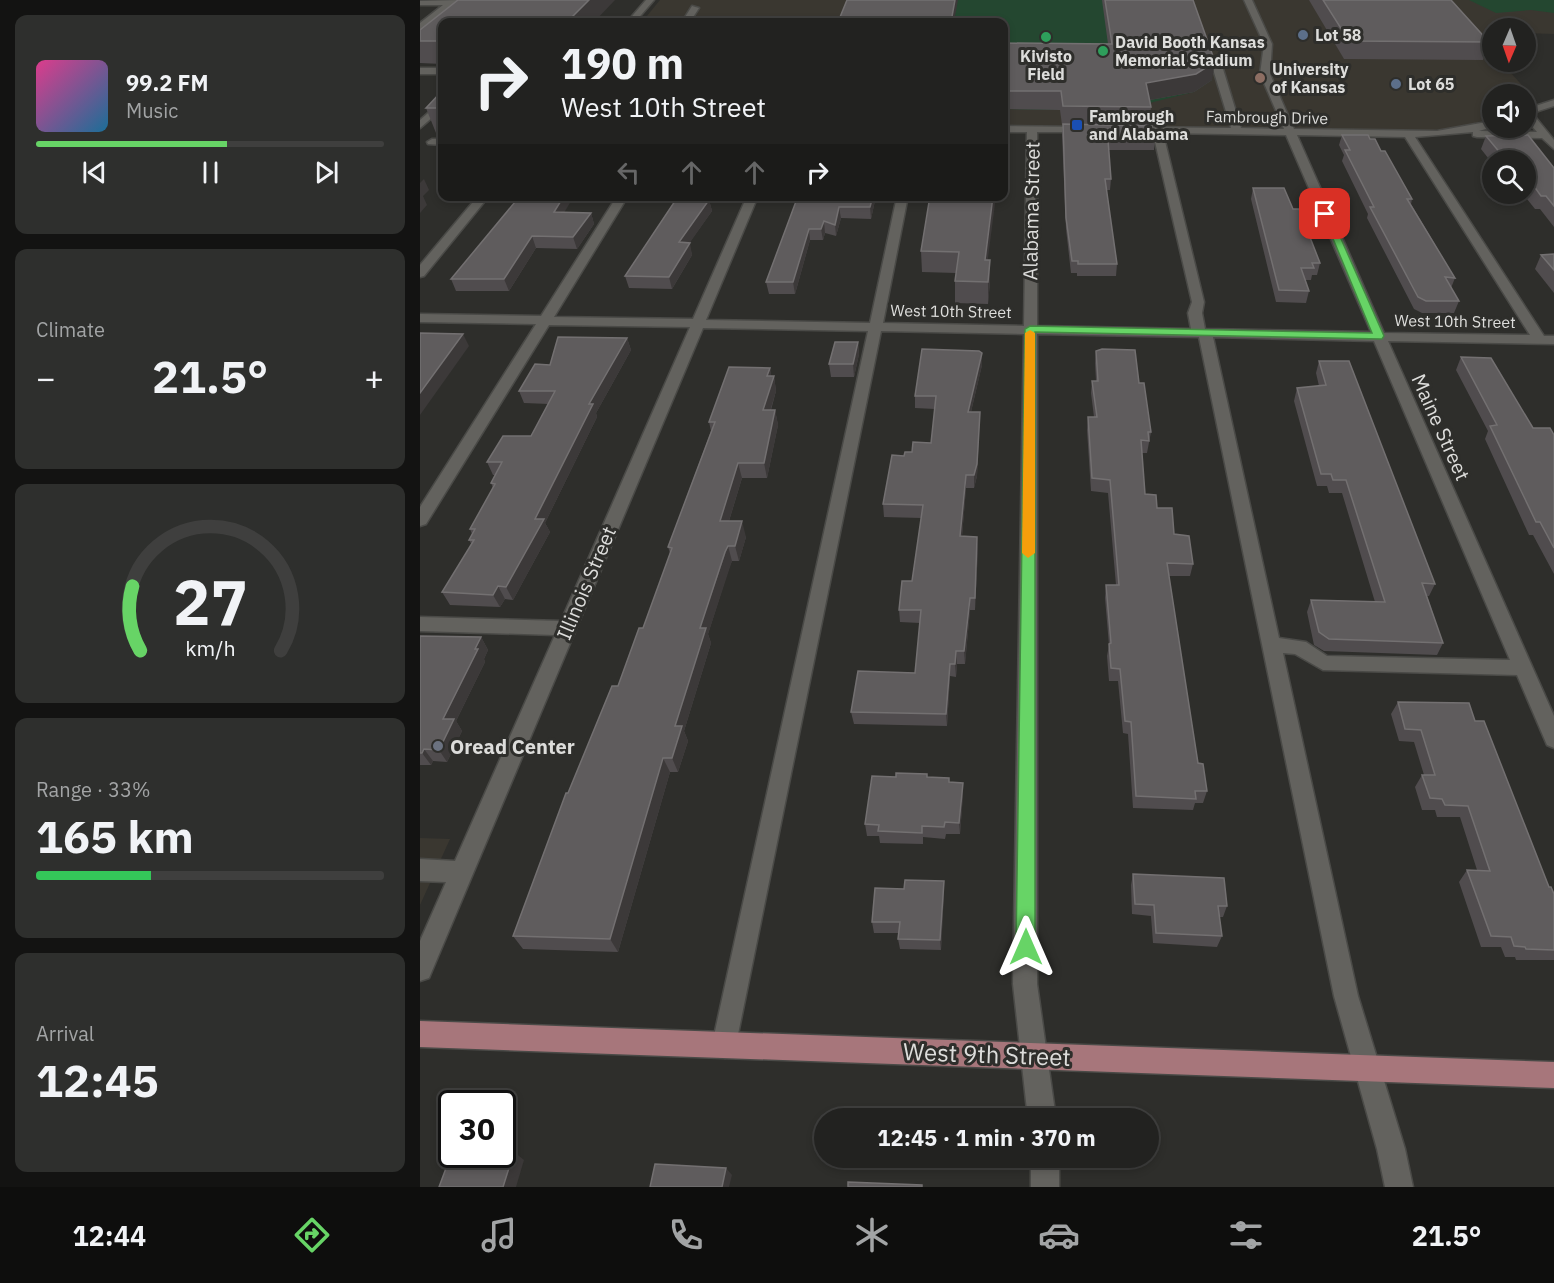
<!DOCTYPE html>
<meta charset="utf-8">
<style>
body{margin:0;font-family:"IBM Plex Sans",sans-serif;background:#2e2f2d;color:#f1f3f6;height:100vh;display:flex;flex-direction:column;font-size:22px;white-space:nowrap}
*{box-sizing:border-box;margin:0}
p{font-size:20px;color:#a2a4a5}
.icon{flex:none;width:33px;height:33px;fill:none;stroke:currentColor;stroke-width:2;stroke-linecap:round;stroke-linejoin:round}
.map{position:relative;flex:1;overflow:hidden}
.side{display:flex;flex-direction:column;gap:15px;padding:15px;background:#131312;width:420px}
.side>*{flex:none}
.guide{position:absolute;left:18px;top:18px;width:570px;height:183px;border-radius:12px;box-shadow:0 3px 9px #0003,0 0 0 2px #3f3f3e;background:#222220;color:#f1f3f6;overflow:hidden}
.needle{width:39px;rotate:182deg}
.controls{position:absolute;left:1062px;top:18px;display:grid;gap:12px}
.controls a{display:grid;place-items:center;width:54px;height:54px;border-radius:50%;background:#222220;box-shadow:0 3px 9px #0003,0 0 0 2px #3f3f3e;font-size:30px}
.speed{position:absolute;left:18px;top:1090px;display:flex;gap:12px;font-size:30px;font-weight:700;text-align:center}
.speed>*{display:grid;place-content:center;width:78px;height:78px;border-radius:50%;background:#222220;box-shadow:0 3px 9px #0003,0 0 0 2px #3f3f3e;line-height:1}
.speed .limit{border:3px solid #111;border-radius:9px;background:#fff;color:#111}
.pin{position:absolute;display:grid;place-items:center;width:51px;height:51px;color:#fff;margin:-26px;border-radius:12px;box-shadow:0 3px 9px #0006}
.me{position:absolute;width:66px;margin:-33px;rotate:0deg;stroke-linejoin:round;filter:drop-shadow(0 0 4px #0008)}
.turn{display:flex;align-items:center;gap:21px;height:126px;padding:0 24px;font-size:27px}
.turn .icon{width:78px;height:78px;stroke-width:2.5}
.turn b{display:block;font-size:42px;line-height:51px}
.lanes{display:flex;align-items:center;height:57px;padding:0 24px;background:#0003;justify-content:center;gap:30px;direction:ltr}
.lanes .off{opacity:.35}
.big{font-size:45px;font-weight:700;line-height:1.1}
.side .widget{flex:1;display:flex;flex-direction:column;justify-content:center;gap:9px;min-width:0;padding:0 21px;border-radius:12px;background:#2e2f2d}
.side .dial{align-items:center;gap:0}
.dial svg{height:156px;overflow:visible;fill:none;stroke:#3f3f3e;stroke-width:7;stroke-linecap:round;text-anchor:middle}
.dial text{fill:#f1f3f6;stroke:none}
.song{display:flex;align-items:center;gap:18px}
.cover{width:72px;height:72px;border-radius:9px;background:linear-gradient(135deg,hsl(330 70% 55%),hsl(200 70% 35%))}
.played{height:6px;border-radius:3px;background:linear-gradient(90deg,#67d466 55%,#3f3f3e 55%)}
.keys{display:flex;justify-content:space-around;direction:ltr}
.heat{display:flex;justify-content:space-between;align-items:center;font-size:33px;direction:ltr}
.charge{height:9px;border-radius:4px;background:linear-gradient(90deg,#34c759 33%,#3f3f3e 0)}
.trip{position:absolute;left:394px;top:1108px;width:345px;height:60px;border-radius:30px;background:#222220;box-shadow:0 3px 9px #0003,0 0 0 2px #3f3f3e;font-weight:700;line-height:60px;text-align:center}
.dock{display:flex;height:96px;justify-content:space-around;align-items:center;background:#0e0e0d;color:#a2a4a5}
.dock .icon{width:42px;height:42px}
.dock .active{color:#67d466}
.dock b{font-size:27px;color:#f1f3f6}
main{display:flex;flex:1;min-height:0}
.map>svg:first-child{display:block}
.built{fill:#3a3730}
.green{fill:#244730}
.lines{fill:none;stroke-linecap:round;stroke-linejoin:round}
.minor-casing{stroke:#4a4a47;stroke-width:3}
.major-casing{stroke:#4a4a47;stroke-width:3}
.minor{fill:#63625e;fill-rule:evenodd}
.major{fill:#a7767b;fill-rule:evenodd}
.wall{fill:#504c4e}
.shaded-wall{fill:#3c3939}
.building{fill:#5f5c5d;stroke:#737071;stroke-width:1.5}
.route{fill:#67d466;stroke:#438a42;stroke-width:1.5}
.slow{fill:#f59e0b}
.service-dot{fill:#5c6f8a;stroke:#2e2e2b;stroke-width:2}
.leisure-dot{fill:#2e9e5b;stroke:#2e2e2b;stroke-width:2}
.education-dot{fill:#8d6e63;stroke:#2e2e2b;stroke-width:2}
.transit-dot{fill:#1a4fb4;stroke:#2e2e2b;stroke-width:2}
.worship-dot{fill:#6b7280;stroke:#2e2e2b;stroke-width:2}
.labels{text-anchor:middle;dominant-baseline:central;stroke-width:6;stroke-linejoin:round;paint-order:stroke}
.far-poi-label{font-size:16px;font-weight:bold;fill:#dddddb;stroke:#2e2e2b;text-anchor:start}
.far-street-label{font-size:16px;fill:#dddddb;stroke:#2e2e2b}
.street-label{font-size:20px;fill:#dddddb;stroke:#2e2e2b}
.poi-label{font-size:20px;font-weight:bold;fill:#dddddb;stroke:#2e2e2b;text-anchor:start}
.near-street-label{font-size:24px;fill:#dddddb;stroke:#2e2e2b}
</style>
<main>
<section class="side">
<div class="widget">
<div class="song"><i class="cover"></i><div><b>99.2 FM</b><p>Music</p></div></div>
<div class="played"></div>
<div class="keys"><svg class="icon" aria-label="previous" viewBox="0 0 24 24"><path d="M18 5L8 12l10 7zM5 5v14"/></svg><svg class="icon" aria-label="pause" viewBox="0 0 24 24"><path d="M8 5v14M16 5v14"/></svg><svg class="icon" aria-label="next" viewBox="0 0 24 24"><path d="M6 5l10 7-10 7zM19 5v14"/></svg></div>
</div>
<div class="widget"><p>Climate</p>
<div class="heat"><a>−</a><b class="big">21.5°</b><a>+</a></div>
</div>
<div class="widget dial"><svg viewBox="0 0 100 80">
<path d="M14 69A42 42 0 1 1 86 69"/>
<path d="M14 69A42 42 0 0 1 10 36" stroke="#67d466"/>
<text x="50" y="56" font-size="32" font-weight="700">27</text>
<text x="50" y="72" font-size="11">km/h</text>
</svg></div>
<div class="widget"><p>Range · 33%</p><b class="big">165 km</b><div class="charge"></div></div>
<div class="widget"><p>Arrival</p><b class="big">12:45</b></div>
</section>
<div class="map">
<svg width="1134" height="1187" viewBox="0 0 1134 1187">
<rect width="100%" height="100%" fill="#2e2e2b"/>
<!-- built -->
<g class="built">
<polygon points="240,0 1134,0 1134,34 1106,33 1106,28 1072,28 1072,33 1056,33 1072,52 1072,62 1081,62 1117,102 1106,106 1106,94 1072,94 1072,117 1044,127 1012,130 584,125 584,22 222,22"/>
<polygon points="0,838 30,839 0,905"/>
</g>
<!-- green -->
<g class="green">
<polygon points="435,0 765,0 792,80 774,92 697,111 584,109 584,22 426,22"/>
<polygon points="1049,0 1134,0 1134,13 1111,10 1076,13"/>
</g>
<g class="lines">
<!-- minor casing -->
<g class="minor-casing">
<g id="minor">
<polygon points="39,0 3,29 0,29 0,23 23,5 0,5 0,1"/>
<polygon points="226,0 234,0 215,22 207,22"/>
<path d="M 824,0 L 832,0 L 852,44 L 850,74 L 874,129 L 1017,131 L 1072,121 L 1072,127 L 1059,131 L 1117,132 L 1106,119 L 1106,109 L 1134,100 L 1134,106 L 1112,113 L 1134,140 L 1134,149 L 1122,138 L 1057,137 L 1053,136 L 1053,132 L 995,137 L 1124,336 L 1134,336 L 1134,344 L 968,341 L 1134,716 L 1134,748 L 1127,745 L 1097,675 L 903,670 L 875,654 L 863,653 L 938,996 L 985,1149 L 993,1187 L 965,1187 L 957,1149 L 914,996 L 779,337 L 617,334 L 617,984 L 636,1119 L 608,1119 L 593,984 L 604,334 L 461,331 L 314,1054 L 305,1058 L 296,1054 L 292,1045 L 448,331 L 283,328 L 9,978 L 0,981 L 0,941 L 26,882 L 0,881 L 0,859 L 35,861 L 135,635 L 0,631 L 0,617 L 141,621 L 270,327 L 129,325 L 6,524 L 0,526 L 0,507 L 116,324 L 0,322 L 0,314 L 121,316 L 197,196 L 208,196 L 134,317 L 273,319 L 327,196 L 338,196 L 286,320 L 450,323 L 477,196 L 488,196 L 463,323 L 604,326 L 607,132 L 584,132 L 584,126 L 667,127 L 672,130 L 671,132 L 617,132 L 617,326 L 771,329 L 768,313 L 772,302 L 733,133 L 710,133 L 705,130 L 710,127 L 811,128 L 793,69 L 798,66 L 803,69 L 821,128 L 864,129 L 840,74 L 844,44 ZM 743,133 L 866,135 L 951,332 L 785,329 L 782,313 L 784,302 ZM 877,135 L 985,137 L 1110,335 L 964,333 ZM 793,337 L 954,341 L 1090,660 L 907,656 L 886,642 L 859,638 Z"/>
<polygon points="272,6 279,8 270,22 262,22"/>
<rect x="0" y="68" width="22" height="6"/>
<polygon points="22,101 22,109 0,128 0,120"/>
<polygon points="12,139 22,139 22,145 8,144 7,142"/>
<polygon points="58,196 69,196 4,276 0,277 0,265"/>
<rect x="611" y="1158" width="28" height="29"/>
</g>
</g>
<!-- major casing -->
<g class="major-casing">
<polygon id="major" points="0,1021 1134,1062 1134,1088 0,1047"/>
</g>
<!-- minor -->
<use href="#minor" class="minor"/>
<!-- major -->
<use href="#major" class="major"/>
</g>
<!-- wall -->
<g class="wall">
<polygon points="682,0 773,0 792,80 774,92 730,100 731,107 729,126 735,139 734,150 689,150 691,179 690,190 686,190 697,264 696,276 657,276 657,273 651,273 646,229 642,135 643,125 642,125 640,110 584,109 584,43 688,44"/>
<polygon points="889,0 1031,0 1069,42 1063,60 924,59"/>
<polygon points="22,22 22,64 0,63 0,30"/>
<polygon points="22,91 22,133 16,133 6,108"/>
<polygon points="922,135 950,139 961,151 992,199 991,204 1035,278 1031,288 1039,301 1034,313 1002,313 994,309 947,218 948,214 922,161 924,155 919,145"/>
<polygon points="1066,136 1134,168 1134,227 1120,209 1115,209 1103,194 1106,194 1106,160 1072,160 1072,163 1061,149"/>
<polygon points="833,188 873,209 900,263 897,275 892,275 891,280 885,280 889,291 886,303 856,302 831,199"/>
<polygon points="234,196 291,196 289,200 292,211 269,243 272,255 252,289 209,288 205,276 255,201 235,200"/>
<polygon points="378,196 456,196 451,219 421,218 416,236 405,233 403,240 390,240 375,294 349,294 346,282"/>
<polygon points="510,196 568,260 570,260 570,281 568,304 535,303 535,281 536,273 502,272 501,251"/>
<polygon points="145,212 171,213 174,224 157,249 116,248 89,291 36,291 31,279"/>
<polygon points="1134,254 1134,293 1115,269 1121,255"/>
<polygon points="207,338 211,350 176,413 177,417 125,523 130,532 93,600 85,599 80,607 30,605 22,592 52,545 49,540 52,534 50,529 73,488 71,483 76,475 73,475 67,462 111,436 129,404 104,403 99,391 130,365"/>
<polygon points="438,342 439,354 434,377 411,377 409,364"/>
<polygon points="676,351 719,383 731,432 727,453 722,453 725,494 737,508 773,564 770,576 749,576 778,763 787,791 783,803 775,803 773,810 713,808 708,734 703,733 698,681 689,681 687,656 689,645 685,598 686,585 696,585 688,493 671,491 667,430 668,417 674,417 671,393 672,381 676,381 675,363"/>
<polygon points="1041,357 1113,428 1134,435 1134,574 1113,535 1109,535 1065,439 1068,431 1036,370"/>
<polygon points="899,361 1015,584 1009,596 1007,596 1023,643 1017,655 904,651 894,645 887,612 891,600 955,602 922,493 909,493 907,486 897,486 874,401 877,388 899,386 896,373"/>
<polygon points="562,365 551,412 560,412 557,476 554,488 546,488 542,536 558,549 555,610 550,610 545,664 537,664 536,677 530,676 527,726 434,724 431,712 495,673 500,623 480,622 479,610 492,581 501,518 464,517 463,504 492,452 511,443 515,409 495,408 495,396"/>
<polygon points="350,368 351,376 354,376 356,391 351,410 355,410 358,425 347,478 322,478 309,521 326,537 319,561 312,561 309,568 288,634 291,643 264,731 268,741 258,772 250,772 198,952 103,949 93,936 148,793 198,686 223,628 250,553 248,547 291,431 289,422"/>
<polygon points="0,636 61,637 68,650 64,659 65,662 36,721 42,731 27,762 13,761 11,765 0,765"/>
<polygon points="978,702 1055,721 1129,887 1134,894 1134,960 1096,960 1095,957 1085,957 1081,947 1061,947 1039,882 1047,870 1057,870 1040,817 1017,817 1015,810 1002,810 995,787 1002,775 1004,775 994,742 979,741 971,714"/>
<polygon points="507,774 507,778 529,782 543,794 540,834 526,834 525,839 503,837 503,844 460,843 459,836 447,836 445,824 476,777"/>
<polygon points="713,874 807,906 803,917 799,917 802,936 797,947 733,943 731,916 712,914 711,885"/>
<polygon points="524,881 524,892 521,950 480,949 478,939 479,933 454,933 452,922 484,889"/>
</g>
<!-- shaded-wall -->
<g class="shaded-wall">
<polygon points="169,0 195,0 174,22 147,22"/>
<polygon points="535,0 538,0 534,22 531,22"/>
<polygon points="795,62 792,80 774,92 724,101 726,83"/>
<polygon points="4,179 9,190 3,196 7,205 0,213 0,183"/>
<polygon points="144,196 154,196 138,223 134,212"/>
<polygon points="287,196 291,196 289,200 292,211 262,254 259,242 288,202"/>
<polygon points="453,196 456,196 451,219 450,207"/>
<polygon points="573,196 576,196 565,281 565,260"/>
<polygon points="419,207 421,218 416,236 415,225"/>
<polygon points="171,213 174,224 157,249 153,237"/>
<polygon points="404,221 405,233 403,240 401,229"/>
<polygon points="389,229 390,240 375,294 373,282"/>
<polygon points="112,236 116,248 89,291 84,279"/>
<polygon points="270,243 272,255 252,289 249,277"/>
<polygon points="570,260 570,281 568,304 568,282"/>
<polygon points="43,334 49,346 0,415 0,393"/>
<polygon points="207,338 211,350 176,413 177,417 125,523 130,532 93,600 86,587 115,519 169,404"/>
<polygon points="438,342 439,354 434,377 433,364"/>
<polygon points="562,353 562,365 548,424 548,412"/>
<polygon points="350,368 352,381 354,376 356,391 346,425 343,410 347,376"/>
<polygon points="355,410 358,425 347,478 344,463"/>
<polygon points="560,412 557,476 554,488 554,475"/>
<polygon points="318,463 322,478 304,537 300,521"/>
<polygon points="546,475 546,488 541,549 540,536"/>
<polygon points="322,521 326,537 319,561 315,546"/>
<polygon points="557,537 558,549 555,610 555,598"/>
<polygon points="308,546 312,561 288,634 291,643 264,731 268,741 258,772 252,758 255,726 280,628"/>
<polygon points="78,586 85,599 80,607 73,595"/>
<polygon points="550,598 550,610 545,664 544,651"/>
<polygon points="61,637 68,650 64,659 65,662 36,721 42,731 27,762 19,750 23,719"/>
<polygon points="536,651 537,664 536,677 535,664"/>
<polygon points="530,664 530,676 527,726 526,714"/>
<polygon points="4,749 13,761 11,765 2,753"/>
<polygon points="243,758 250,772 198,952 190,939"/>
<polygon points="543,783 543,794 540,834 539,823"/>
<polygon points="524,881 524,892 521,950 520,940"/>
<polygon points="94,1152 104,1160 96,1187 83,1187"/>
<polygon points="306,1168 312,1175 309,1187 302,1187"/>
</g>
<!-- building -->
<g class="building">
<polygon points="38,0 169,0 147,22 22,22 22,41 0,41 0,30"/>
<polygon points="427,0 535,0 531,22 418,22"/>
<polygon points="685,0 773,0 795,62 776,74 726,83 731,107 643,106 641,91 584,91 584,43 692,44"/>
<polygon points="903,0 1031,0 1069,42 929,41"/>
<polygon points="22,91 22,108 6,108"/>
<polygon points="643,124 732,126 735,139 688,140 691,179 685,179 697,264 658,264 658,261 652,261 646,218"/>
<polygon points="922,135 948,135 950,139 955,139 961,151 965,151 992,199 987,199 1035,278 1025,277 1039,301 1006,301 998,297 950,207 954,207 925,150 930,150"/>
<polygon points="1108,135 1134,168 1134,206 1126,196 1121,196 1106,175 1106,160 1086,160 1066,136"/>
<polygon points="833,188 864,188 873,209 879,209 900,263 892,263 894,268 881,268 889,291 859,290"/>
<polygon points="100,196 144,196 134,212 171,213 153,237 112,236 84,279 31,279"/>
<polygon points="378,196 453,196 450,207 419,207 415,225 404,221 401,229 389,229 373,282 346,282"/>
<polygon points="510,196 573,196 565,260 570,260 568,282 535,281 539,252 501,251"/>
<polygon points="257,198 289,200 259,242 270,243 249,277 205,276"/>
<polygon points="1134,254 1134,270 1121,255"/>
<polygon points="0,333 43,334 0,393"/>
<polygon points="138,337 207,338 169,404 173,404 115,519 124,519 86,587 78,586 73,595 22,592 54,540 49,540 55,529 50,529 75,484 71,483 82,462 67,462 83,436 111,436 135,391 99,391 115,364 130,365"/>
<polygon points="415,342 438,342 433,364 409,364"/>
<polygon points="502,349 559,351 562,353 548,412 560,412 557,464 554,475 546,475 540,536 557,537 555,598 550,598 544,651 536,651 535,664 530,664 526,714 431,712 438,671 495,673 501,610 479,610 482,581 492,581 503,505 463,504 472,455 484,456 485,452 492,452 493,442 511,443 516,396 495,396"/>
<polygon points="682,349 715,350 719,383 724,383 731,432 728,432 729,441 721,440 725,494 736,495 737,508 752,508 754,534 769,536 773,564 747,563 778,763 783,764 787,791 775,791 776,799 716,796 711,722 705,721 700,669 691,668 689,644 691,643 686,585 699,585 690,480 672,478 668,417 677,417 672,381 678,381 676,351"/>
<polygon points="1041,357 1071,358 1113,428 1130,428 1134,435 1134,548 1120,522 1116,522 1070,426 1077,425"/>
<polygon points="899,361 929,361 1015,584 1002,583 1023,643 909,639 899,632 891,600 965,602 926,480 913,480 911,474 901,474 877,388 906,385"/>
<polygon points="309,367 350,368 347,376 354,376 343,410 355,410 344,463 318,463 300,521 322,521 315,546 308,546 305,552 280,628 286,628 255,726 262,726 252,758 243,758 190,939 93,936 146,793 148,793 192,686 198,686 219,628 223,628 252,548 248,547 295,422 289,422"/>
<polygon points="0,636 61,637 55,649 58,649 23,719 34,719 19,750 4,749 2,753 0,753"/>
<polygon points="978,702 1049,703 1055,721 1064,721 1129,887 1131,887 1134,894 1134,950 1106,949 1105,947 1094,946 1091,937 1071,936 1047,870 1070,871 1048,806 1025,805 1022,799 1010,798 1002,775 1015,775 1001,730 985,729"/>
<polygon points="476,773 507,774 507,777 529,778 529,782 543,783 539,823 525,822 524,827 502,826 502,833 458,831 459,825 445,824 452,776 476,777"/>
<polygon points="713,874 804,878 807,906 798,906 802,936 736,933 734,905 715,904"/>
<polygon points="485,880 524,881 520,940 478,939 480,922 452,922 455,888 484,889"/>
<polygon points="32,1152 32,1155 82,1155 82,1152 94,1152 83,1187 19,1187"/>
<polygon points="235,1164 306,1168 302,1187 230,1187"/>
<polygon points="428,1182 502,1185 502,1187 428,1187"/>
</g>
<!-- route -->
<polygon class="route" points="902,212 910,214 964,336 962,339 615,332 615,947 612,954 606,956 599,954 596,947 605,329 610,326 952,333"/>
<!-- slow -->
<polygon class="slow" points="610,330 615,333 615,553 608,558 602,553 605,333"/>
<!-- markers -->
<g class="service-dot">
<circle cx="883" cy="35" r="6"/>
<circle cx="976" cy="84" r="6"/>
</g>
<g class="leisure-dot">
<circle cx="626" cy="37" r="6"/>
<circle cx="683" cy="51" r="6"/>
</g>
<circle class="education-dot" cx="840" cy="78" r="6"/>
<rect class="transit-dot" x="651" y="119" width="12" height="12" rx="3"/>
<circle class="worship-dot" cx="18" cy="746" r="6"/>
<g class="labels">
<!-- far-poi labels -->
<g class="far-poi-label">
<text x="895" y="35">Lot 58</text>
<text x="695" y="42">David Booth Kansas<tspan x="695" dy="18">Memorial Stadium</tspan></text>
<text x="626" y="56" text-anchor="middle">Kivisto<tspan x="626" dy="18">Field</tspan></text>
<text x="852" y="69">University<tspan x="852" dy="18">of Kansas</tspan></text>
<text x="988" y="84">Lot 65</text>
<text x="669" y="116">Fambrough<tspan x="669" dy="18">and Alabama</tspan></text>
</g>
<!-- far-street labels -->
<g class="far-street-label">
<text transform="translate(847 117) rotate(1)">Fambrough Drive</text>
<text transform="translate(531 311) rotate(1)">West 10th Street</text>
<text transform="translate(1035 321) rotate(1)">West 10th Street</text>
</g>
<!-- street labels -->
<g class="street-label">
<text transform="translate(611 211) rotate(-89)">Alabama Street</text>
<text transform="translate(1021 427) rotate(66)">Maine Street</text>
<text transform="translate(166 583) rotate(-67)">Illinois Street</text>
</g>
<!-- poi labels -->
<g class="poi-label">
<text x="30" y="746">Oread Center</text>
</g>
<!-- near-street labels -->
<g class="near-street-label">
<text transform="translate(567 1054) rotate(2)">West 9th Street</text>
</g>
</g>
</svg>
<div class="controls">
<a><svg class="needle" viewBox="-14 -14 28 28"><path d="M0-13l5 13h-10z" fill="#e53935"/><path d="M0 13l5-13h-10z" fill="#a2a4a5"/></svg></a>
<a><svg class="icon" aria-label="sound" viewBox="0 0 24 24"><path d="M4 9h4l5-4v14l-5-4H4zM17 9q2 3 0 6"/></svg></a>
<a><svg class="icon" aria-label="search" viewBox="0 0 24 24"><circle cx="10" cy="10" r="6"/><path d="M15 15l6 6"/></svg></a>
</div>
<div class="speed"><div class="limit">30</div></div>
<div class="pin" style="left:905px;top:214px;background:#d93025"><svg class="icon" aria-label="arrive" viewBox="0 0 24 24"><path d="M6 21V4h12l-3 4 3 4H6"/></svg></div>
<svg class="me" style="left:606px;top:947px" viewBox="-20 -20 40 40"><path d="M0-17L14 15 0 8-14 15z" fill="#67d466" stroke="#fff" stroke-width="4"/></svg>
<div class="trip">12:45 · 1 min · 370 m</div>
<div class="guide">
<div class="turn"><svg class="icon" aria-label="right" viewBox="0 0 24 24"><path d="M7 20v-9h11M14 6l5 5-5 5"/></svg><div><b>190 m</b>West 10th Street</div></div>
<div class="lanes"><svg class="icon off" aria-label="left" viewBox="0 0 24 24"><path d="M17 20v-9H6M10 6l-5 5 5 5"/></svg><svg class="icon off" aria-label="ahead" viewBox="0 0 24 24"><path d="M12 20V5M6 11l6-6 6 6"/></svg><svg class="icon off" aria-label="ahead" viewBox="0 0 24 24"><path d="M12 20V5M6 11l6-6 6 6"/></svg><svg class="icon" aria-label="right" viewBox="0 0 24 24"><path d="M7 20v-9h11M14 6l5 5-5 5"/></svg></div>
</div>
</div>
</main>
<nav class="dock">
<b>12:44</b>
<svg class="icon active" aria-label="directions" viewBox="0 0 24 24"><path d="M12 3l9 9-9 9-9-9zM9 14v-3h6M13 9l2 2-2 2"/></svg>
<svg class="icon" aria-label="music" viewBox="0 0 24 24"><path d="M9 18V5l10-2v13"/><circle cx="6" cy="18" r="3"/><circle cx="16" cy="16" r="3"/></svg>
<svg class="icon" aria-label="phone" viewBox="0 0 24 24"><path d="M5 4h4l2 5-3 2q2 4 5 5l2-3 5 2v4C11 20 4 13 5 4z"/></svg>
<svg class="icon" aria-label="climate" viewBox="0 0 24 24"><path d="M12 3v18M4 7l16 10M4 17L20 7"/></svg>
<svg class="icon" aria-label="car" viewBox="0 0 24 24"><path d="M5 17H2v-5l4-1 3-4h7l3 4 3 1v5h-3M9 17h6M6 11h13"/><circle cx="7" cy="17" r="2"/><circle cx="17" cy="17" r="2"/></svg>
<svg class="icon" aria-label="filters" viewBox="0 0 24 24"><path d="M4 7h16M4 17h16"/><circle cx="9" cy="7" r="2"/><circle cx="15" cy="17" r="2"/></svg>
<b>21.5°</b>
</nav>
